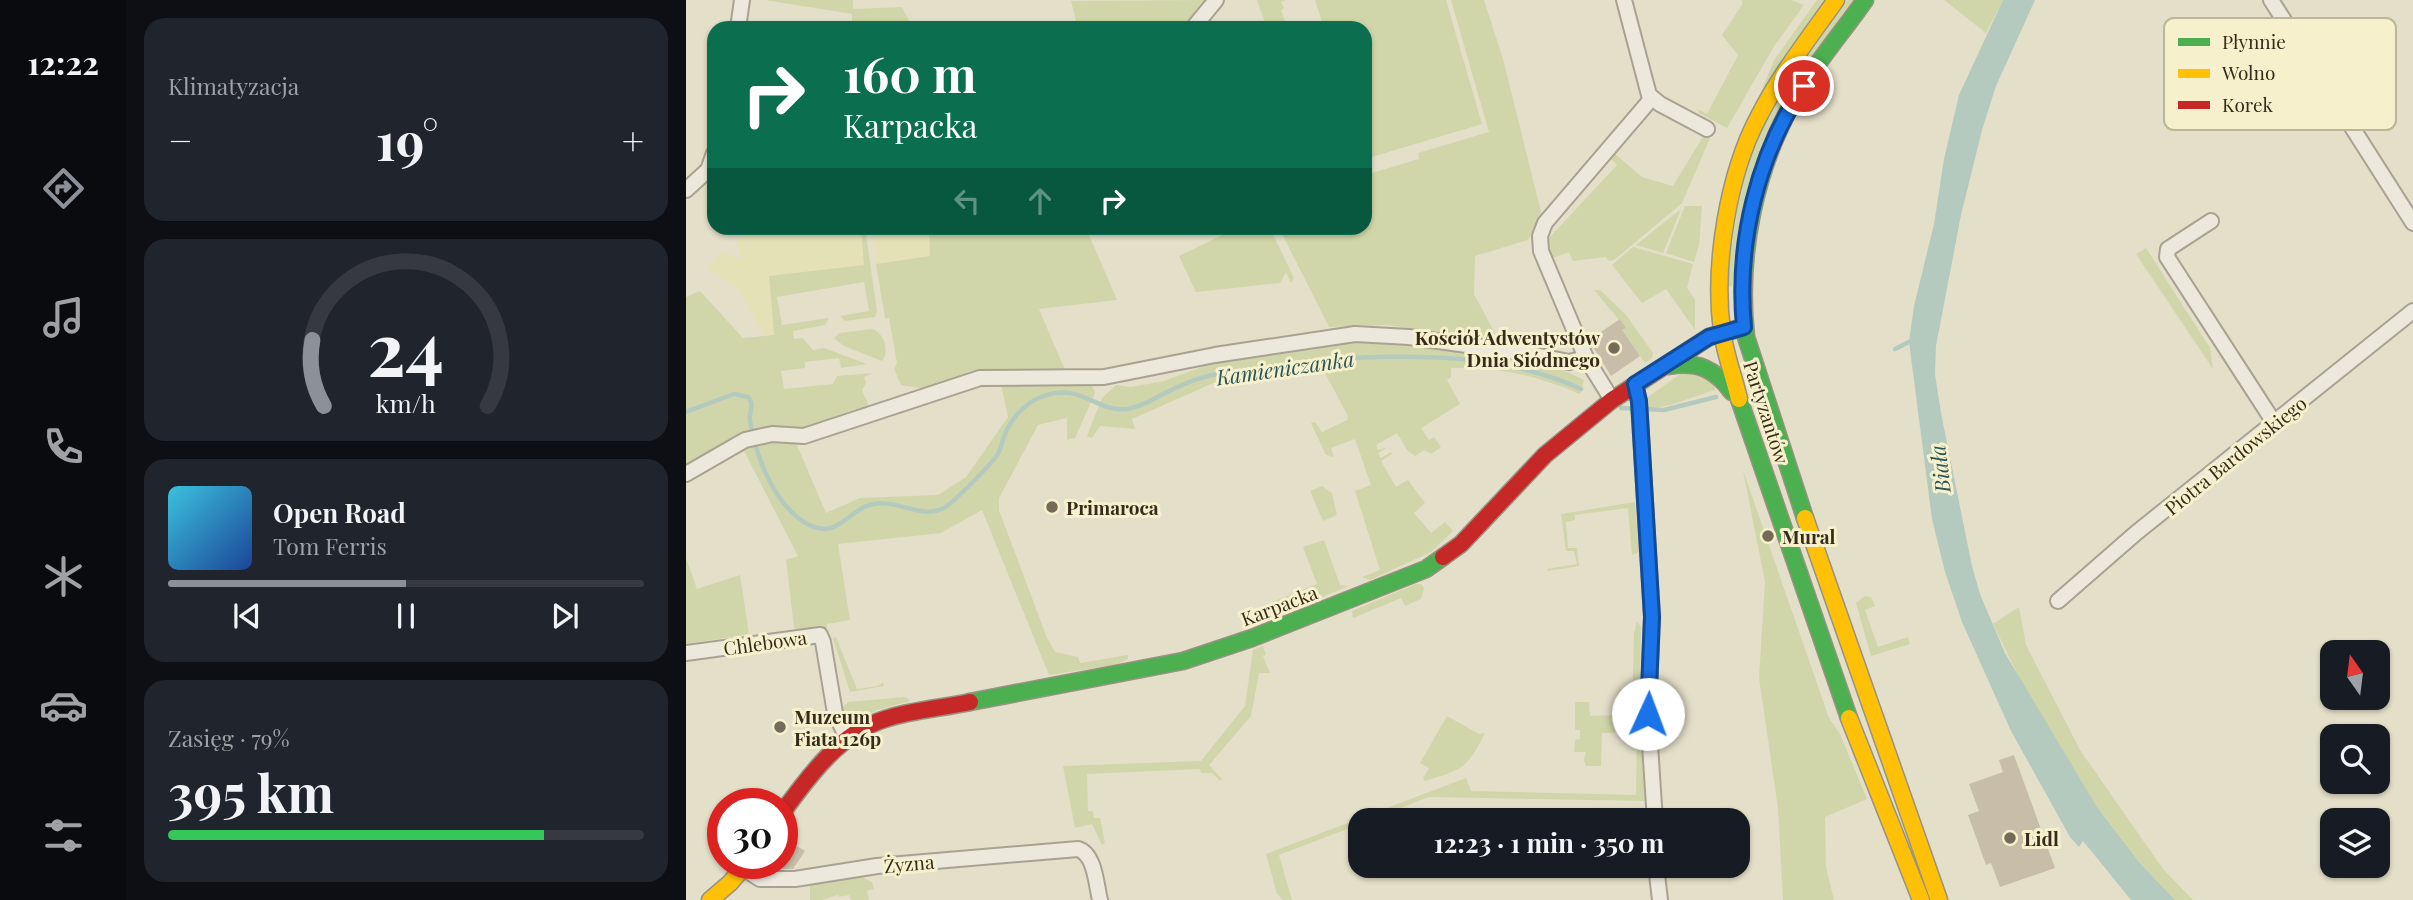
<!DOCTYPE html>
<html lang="pl">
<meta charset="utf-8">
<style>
body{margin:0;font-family:"Playfair Display",serif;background:#20242c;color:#f1f3f6;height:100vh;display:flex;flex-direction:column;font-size:26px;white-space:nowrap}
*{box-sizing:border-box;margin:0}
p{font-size:23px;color:#9ea1a6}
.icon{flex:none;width:38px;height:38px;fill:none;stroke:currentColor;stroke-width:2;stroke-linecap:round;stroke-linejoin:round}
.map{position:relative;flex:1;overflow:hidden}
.side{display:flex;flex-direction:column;gap:18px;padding:18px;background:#0d0f14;width:560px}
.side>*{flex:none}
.banner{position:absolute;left:21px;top:21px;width:665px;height:214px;border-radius:21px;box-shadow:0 2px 5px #0004;background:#0b6e4f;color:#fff;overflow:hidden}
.needle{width:46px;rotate:346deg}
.controls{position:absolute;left:1634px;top:640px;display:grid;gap:14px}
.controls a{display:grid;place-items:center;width:70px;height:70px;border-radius:14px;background:#171b24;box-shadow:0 2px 5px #0004;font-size:35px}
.speed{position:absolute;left:21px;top:788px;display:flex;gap:14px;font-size:35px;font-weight:700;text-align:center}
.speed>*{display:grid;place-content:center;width:91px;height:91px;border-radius:50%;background:#171b24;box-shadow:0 2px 5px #0004;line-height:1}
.speed .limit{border:10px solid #d22;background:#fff;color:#111}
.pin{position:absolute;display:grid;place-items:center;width:60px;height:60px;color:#fff;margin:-30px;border:4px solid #fff;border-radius:50%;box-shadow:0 2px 7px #0007}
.me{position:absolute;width:77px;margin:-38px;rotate:2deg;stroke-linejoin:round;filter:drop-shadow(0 0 5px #0008)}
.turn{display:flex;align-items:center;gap:24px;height:147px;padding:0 21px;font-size:32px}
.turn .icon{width:91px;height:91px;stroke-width:2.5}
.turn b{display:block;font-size:49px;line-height:60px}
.lanes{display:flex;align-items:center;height:66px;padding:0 21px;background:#0003;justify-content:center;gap:35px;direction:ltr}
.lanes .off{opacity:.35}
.big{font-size:52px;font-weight:700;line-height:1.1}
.side .widget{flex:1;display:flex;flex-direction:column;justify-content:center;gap:10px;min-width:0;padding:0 24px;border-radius:21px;background:#20242c}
.side .dial{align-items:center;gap:0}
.dial svg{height:182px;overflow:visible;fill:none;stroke:#363941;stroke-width:7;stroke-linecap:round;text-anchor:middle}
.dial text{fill:#f1f3f6;stroke:none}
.song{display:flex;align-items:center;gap:21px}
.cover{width:84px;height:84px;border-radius:10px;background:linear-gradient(135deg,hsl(190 70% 55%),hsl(220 70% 35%))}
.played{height:7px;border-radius:4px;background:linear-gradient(90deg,#8c9099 50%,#363941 50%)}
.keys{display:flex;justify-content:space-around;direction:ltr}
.heat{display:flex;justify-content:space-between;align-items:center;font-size:38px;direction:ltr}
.charge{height:10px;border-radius:5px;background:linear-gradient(90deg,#34c759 79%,#363941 0)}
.trip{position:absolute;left:662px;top:808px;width:402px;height:70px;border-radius:21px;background:#171b24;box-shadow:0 2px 5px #0004;font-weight:700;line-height:70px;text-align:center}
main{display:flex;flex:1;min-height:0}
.dock{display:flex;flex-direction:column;width:126px;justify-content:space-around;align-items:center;background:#090b0e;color:#9ea1a6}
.dock .icon{width:49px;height:49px}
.dock .active{color:#8c9099}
.dock b{font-size:32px;color:#f1f3f6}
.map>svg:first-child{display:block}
.farmland{fill:#e5e1b7}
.green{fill:#d0d6a9}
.water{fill:#b5cabf}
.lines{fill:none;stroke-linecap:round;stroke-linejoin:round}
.stream{stroke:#b5cabf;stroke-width:4.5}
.building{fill:#c8bda9}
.street-casing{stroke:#a9a292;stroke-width:18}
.fast-casing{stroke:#989282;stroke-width:19}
.slow-casing{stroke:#989282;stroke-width:19}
.jam-casing{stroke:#989282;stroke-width:19}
.street{stroke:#ece8db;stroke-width:14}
.fast{stroke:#4caf50;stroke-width:16}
.slow{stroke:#ffc107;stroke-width:16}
.jam{stroke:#c62828;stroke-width:16}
.route-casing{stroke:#114b97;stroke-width:18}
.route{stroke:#1a73e8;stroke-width:12}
.poi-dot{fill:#746b58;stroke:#f7f0cc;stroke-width:2.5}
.labels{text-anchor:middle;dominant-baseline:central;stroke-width:6;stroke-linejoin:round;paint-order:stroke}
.poi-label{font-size:19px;font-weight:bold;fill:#372c1b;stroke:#f7f0cc;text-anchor:start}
.street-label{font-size:19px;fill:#372c1b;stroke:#f7f0cc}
.water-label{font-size:21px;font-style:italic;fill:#295558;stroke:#f7f0cc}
.key{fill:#f7f0cc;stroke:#bdb597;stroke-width:2}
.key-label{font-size:19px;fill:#372c1b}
</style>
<main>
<nav class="dock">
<b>12:22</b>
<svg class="icon active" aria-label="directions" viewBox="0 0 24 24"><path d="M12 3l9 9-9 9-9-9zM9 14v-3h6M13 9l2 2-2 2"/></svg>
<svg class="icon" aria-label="music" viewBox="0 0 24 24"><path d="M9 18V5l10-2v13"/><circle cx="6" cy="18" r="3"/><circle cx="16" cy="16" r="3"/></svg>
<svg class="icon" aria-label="phone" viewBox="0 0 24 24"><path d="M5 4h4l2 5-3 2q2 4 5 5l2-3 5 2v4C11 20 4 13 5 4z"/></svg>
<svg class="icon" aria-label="climate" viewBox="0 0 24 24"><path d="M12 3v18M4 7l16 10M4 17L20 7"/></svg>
<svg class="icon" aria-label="car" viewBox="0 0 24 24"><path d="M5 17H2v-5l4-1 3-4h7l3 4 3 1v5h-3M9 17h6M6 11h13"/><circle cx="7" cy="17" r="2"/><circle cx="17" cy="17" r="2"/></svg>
<svg class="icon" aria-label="filters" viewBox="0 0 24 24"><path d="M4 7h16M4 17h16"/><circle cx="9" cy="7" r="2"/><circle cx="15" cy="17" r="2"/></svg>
</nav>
<section class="side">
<div class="widget"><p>Klimatyzacja</p>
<div class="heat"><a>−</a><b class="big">19°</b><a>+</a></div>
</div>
<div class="widget dial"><svg viewBox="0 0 100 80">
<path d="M14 69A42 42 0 1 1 86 69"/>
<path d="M14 69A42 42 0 0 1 9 40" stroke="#8c9099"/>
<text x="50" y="56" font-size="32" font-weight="700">24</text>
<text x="50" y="72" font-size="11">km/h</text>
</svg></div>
<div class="widget">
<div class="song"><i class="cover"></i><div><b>Open Road</b><p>Tom Ferris</p></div></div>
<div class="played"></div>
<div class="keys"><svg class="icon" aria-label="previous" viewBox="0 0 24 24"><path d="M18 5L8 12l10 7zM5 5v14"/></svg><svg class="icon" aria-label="pause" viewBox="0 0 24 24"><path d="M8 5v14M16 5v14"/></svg><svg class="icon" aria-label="next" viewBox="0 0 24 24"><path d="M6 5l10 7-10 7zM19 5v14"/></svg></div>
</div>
<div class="widget"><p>Zasięg · 79%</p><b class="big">395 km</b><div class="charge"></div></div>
</section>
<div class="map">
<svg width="1727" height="900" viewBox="0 0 1727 900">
<rect width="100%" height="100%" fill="#e4dfc8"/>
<!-- farmland -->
<g class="farmland">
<polygon points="92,228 175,228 179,265 83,276 88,335 79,336 54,291 21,268 36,251 56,261 50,239"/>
<polygon points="187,228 243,228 244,256 190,264"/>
</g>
<!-- green -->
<g class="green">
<polygon points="79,0 167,0 167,9 216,7 227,28 166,28 166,14"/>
<polygon points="521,0 497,28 392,28 385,1"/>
<polygon points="571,0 600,0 595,2 598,8 595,10 601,28 581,28"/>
<polygon points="629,0 760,0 796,124 679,159 679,28 638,28"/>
<polygon points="765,0 798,0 817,59 856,216 842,240 789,256 788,294 812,339 700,325 643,327 593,228 679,228 679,175 733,159 732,153 803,132"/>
<polygon points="1056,0 1105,0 1118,5 1087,48 1041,128 1013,113 1012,109 1021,114 1052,55 1036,35 1056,5"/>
<polygon points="1131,0 1141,0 1074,94 1088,60"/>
<path d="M 1161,0 L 1169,0 L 1069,165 L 1052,235 L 1046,286 L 1041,286 C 1047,230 1055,171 1081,120 C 1103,77 1133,39 1161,0 Z"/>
<polygon points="1258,0 1317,0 1300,33"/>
<polygon points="1018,135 1024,138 996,203 928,260 923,261 920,257 887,261 883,252 865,259 861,246 862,239 931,165 925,159 929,154 956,177 987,186"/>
<polygon points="999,206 1016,206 1013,245 1008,262 980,253"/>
<polygon points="995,209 977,253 950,245"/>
<polygon points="175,228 179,228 191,311 189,317 159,321 154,316 183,311 178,282 91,297 96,325 143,318 139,325 107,331 108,339 117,338 127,350 138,348 181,364 155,368 153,358 119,362 119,368 95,371 98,389 147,384 151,376 187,373 178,377 180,383 176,390 184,408 174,413 169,409 130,424 125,430 83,428 59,432 0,469 0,297 14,291 57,338 88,335 83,276 178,265"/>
<polygon points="243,228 329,231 339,228 400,228 431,300 353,309 379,370 377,374 285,371 240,389 215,385 208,369 211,363 203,318 199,318 190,264 244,256"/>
<polygon points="551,228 584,228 608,278 605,283 600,272 594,283 510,292 493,256"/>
<polygon points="947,247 1007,264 1001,288 1009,300 1009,330 980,289 956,303 926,265"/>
<polygon points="1460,248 1524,348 1527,369 1450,254"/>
<polygon points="908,290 914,290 940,315 967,353 966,358 959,363 936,330 940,328"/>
<path d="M 187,329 C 198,334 204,351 196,361 L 158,346 L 148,338 L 153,333 Z"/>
<path d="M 689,339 L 804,352 L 874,366 L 875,369 L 898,380 L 894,394 C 849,375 815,367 765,368 L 765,377 L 761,380 L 774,404 L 735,428 L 743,440 L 748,437 L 755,447 L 745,454 L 738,450 L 729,456 L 721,450 L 711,433 L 690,445 L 692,450 L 702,447 L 692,453 L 695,458 L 705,452 L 706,454 L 695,461 L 710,487 L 722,480 L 739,503 L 728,513 L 745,533 L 759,522 L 767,531 L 745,552 L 684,580 L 676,577 L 694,570 L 669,491 L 685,485 L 669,439 L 645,448 L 648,457 L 640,455 L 625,423 L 629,422 L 636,432 L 661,420 L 662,416 L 638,371 L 640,368 L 597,374 L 559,374 L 534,380 L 446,419 L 449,429 L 414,426 L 406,438 L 401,436 L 416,398 L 430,385 L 445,387 L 478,381 L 534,360 L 632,345 Z"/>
<polygon points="1008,371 1027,383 1029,390 984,405 963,409 962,397 993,375"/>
<polygon points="315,384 406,385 409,393 389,438 381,440 381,418 352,425 313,498 313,510 361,638 369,652 392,657 394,663 442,655 442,659 428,665 363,675 296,510 255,533 152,544 164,620 141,624 141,628 112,632 108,627 100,560 112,556 57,449 82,440 110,443 140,513 174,498 252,495 280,477 322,417"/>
<polygon points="1057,470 1143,718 1154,734 1181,799 1139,817 1140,867 1148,900 1097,900 1092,808 1073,678 1079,582"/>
<polygon points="636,486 646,493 651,515 637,521 624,491"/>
<polygon points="949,502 953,552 946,555 942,508 889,515 889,520 880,522 882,548 891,548 893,566 862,571 861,569 891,564 888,551 880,551 875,514"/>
<polygon points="638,540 654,585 663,586 589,616 586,602 631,584 617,547"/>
<polygon points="0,558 11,589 54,575 63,634 0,644"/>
<polygon points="730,584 735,584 738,588 735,599 719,606 715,598 667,618 666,611"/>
<polygon points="1179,596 1185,597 1189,606 1179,610 1192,647 1222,637 1224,644 1185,656 1170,603"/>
<polygon points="1333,607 1340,645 1394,750 1477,869 1507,900 1489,900 1453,862 1411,807 1339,689 1307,624"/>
<polygon points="951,621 955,627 953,717 949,721 946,712 948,633"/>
<polygon points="150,637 171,689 192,686 197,682 198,686 164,692 147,638"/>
<polygon points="577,646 580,655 577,656 584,673 573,673 565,716 523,765 536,779 534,781 526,773 515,773 514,769 401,774 402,811 407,811 408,818 414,818 419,843 416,845 406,824 389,828 377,766 515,761 559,706 567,650"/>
<polygon points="934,689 940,693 939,717 930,718 929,733 916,733 915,766 900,766 898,760 900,752 888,752 889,740 894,739 894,730 889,730 889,702 903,702 904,716 930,715 931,693"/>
<polygon points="220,697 224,701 191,710 170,720 157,717 155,709 162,702"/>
<path d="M 761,716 L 793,734 L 799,733 C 781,769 777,769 739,781 L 737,778 L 743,768 L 734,763 Z"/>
<polygon points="951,736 955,741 959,801 743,797 681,821 674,821 674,824 593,855 606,900 597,900 591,894 580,854 780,778 785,791 950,795"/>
<polygon points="176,877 186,882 188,889 181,891 183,900 165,900 163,895 153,897 152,895 136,900 124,900 124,885"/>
</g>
<!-- water -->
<polygon class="water" points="1317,0 1349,0 1310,86 1296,130 1275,215 1250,346 1249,374 1255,413 1286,566 1294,594 1319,653 1411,807 1453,862 1489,900 1445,900 1397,841 1393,847 1384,837 1325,731 1276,622 1259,572 1246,519 1223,342 1228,306 1248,224 1258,159 1273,95"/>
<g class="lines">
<!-- stream -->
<g class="stream">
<polyline points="1209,349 1227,340"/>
<polyline points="935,408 978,410 1030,397"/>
<path d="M 0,412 L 48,394 L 62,397 C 70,406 62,411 64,421 C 70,456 87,502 118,522 C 150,542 159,513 183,505 C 208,497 234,519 256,509 C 266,505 305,464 312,454 C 315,448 316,441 319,434 C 325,419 339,403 355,397 C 395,381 410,413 441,409 C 456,407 471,397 485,390 C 499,383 519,376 535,373 C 555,369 577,370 598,368 C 612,366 626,360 639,359 C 726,355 814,352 895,389"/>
</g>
</g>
<!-- building -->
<g class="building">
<polygon points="934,319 940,328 936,330 954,356 925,376 903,340"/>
<polygon points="1328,755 1369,868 1314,887 1305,863 1300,865 1282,815 1293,811 1283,784 1317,772 1313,760"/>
<polygon points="101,840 119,851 107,869 96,869 96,848"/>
</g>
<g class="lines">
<!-- street casing -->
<g class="street-casing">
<g id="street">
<polyline points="938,0 963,95 974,104 1021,129"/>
<polyline points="1585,0 1727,223"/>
<polyline points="52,28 56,0"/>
<polyline points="507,28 530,0"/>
<polyline points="0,190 22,170 28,153"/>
<polyline points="1525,221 1482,249 1481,257 1589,424"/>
<polyline points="949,384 953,402 966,617 962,714 969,821"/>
<polyline points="926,400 900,358 855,251 854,236 859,223 966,98"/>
<polyline points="0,474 59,440 86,434 118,436 294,378 418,377 529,355 669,334 723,337 839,353 883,362 900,358"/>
<polyline points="1372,601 1450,533 1727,311"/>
<polyline points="0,653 134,635 137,642 149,713 162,740"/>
<polyline points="970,866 974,900"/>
<path d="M 57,868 L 74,879 L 109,879 L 191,866 L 392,849 C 409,854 410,884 414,900"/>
</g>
</g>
<!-- fast casing -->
<g class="fast-casing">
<g id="fast">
<path d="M 983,366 C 1012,361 1029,369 1046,392"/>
<polyline points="1053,399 1163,718"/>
<path d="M 1119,518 L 1060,337 C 1051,257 1068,171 1108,100 C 1128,65 1156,33 1179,0"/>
<polyline points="284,702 497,661 566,638 740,569 757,557"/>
</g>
</g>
<!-- slow casing -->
<g class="slow-casing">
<g id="slow">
<path d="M 1053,399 C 1048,377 1039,354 1036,331 C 1027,266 1042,174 1073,116 C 1094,75 1123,38 1150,0"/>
<polyline points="1119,518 1253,900"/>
<polyline points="1163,718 1235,900"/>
<polyline points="24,900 44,883 61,863"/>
</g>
</g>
<!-- jam casing -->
<g class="jam-casing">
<g id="jam">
<polyline points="757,557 775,544 859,455 926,400 1023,337 1058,327"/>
<path d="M 96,813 C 122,777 154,733 199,719 C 226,710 257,708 284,702"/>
</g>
</g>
<!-- street -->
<use href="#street" class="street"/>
<!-- fast -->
<use href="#fast" class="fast"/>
<!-- slow -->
<use href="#slow" class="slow"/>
<!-- jam -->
<use href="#jam" class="jam"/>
</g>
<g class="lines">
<!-- route casing -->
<g class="route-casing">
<path id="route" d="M 962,714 L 966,617 L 953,401 L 949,384 L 1023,337 L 1058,327 C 1050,244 1071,155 1118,86"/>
</g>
<!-- route -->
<use href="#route" class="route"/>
</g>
<!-- markers -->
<g class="poi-dot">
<circle cx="928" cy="348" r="7"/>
<circle cx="366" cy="507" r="7"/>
<circle cx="1082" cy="536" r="7"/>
<circle cx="94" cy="727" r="7"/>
<circle cx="1324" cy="838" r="7"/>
</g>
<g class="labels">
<!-- poi labels -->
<g class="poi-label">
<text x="914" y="337" text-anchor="end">Kościół Adwentystów<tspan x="914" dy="22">Dnia Siódmego</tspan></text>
<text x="380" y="507">Primaroca</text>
<text x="1096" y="536">Mural</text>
<text x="108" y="716">Muzeum<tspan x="108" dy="22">Fiata 126p</tspan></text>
<text x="1338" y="838">Lidl</text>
</g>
<!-- street labels -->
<g class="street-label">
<text transform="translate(1081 412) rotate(72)">Partyzantów</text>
<text transform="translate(1549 455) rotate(-39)">Piotra Bardowskiego</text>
<text transform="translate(593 605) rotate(-21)">Karpacka</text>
<text transform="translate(79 642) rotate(-8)">Chlebowa</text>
<text transform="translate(223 863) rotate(-5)">Żyzna</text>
</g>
<!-- water labels -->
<g class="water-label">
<text transform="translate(599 367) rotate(-8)">Kamieniczanka</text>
<text transform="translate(1253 469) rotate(-97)">Biała</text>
</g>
</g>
<!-- legend -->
<rect x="1478" y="18" width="232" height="112" rx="10" class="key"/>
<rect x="1492" y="38" width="32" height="8" fill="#4caf50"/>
<rect x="1492" y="69" width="32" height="9" fill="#ffc107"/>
<rect x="1492" y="101" width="32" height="8" fill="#c62828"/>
<g class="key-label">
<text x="1536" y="49">Płynnie</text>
<text x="1536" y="80">Wolno</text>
<text x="1536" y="112">Korek</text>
</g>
</svg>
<div class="controls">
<a><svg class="needle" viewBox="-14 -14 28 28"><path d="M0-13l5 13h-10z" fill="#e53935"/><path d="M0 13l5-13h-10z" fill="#9ea1a6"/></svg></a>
<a><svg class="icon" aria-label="search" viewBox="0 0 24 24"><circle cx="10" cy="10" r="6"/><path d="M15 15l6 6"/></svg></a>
<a><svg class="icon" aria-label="layers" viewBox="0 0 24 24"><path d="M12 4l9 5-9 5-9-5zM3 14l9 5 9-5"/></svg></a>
</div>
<div class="speed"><div class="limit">30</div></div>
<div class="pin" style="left:1118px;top:86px;background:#d93025"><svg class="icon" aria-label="arrive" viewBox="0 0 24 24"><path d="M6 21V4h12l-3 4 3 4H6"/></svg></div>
<svg class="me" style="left:962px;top:714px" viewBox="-20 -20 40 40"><circle r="19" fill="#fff"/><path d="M0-13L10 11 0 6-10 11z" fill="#1a73e8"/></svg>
<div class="trip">12:23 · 1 min · 350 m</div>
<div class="banner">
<div class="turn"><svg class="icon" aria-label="right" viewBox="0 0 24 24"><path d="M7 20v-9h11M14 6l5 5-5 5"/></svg><div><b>160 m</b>Karpacka</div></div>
<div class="lanes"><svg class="icon off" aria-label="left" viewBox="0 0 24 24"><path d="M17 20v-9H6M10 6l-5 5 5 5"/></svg><svg class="icon off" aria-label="ahead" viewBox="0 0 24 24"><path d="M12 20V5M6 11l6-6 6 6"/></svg><svg class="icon" aria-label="right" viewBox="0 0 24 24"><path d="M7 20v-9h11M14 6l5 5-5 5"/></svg></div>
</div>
</div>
</main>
